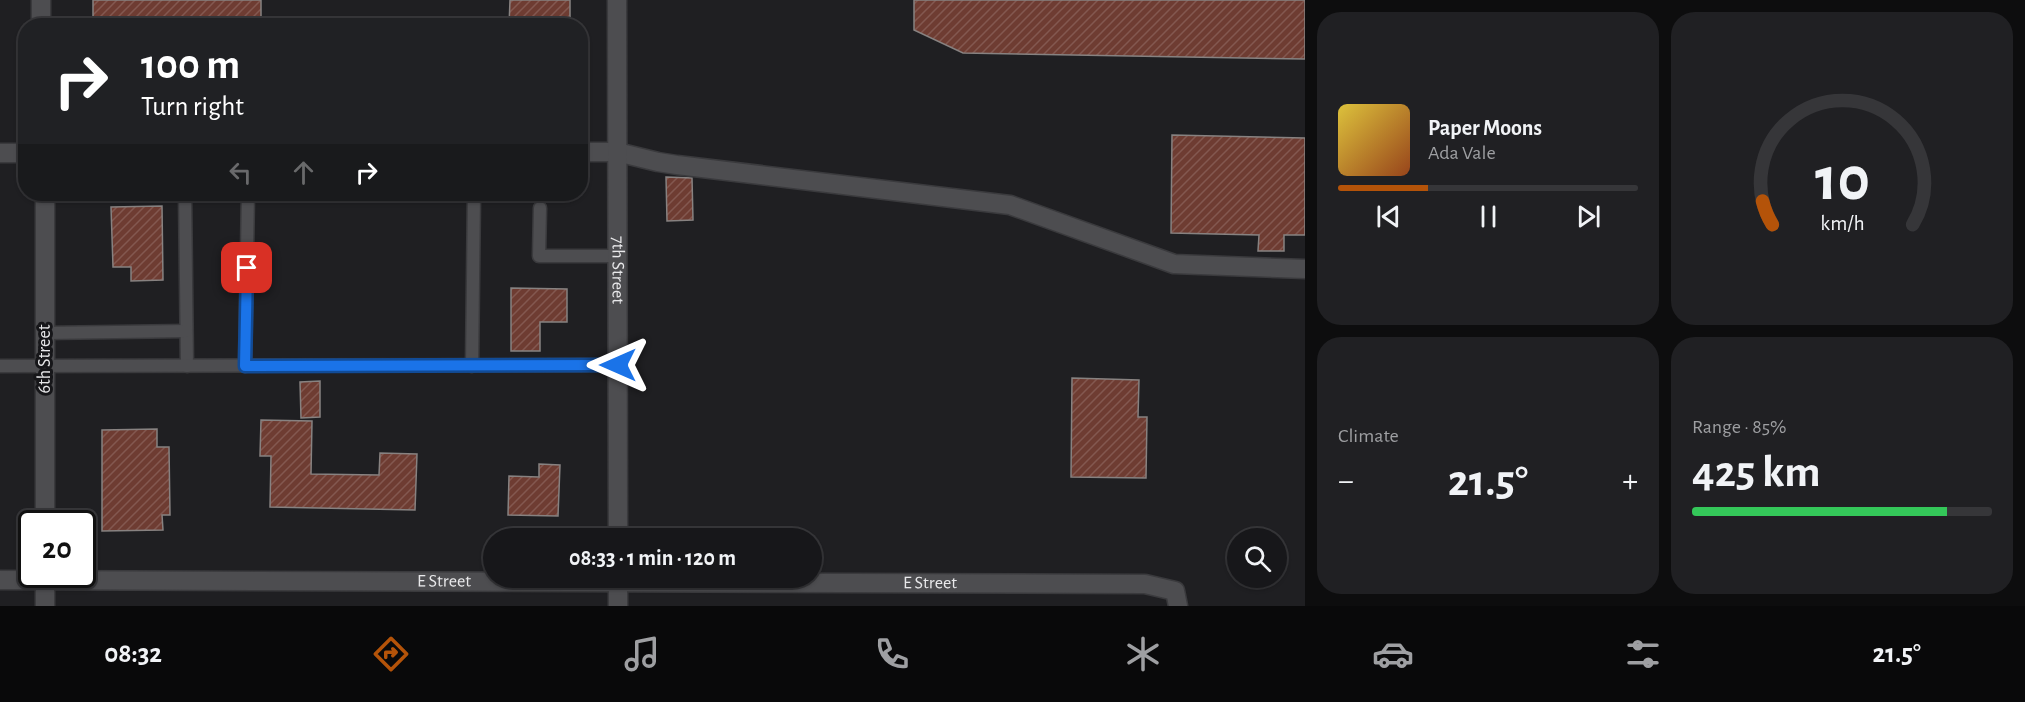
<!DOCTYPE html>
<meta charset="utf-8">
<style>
body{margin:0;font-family:"Alegreya Sans",sans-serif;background:#202023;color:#f1f3f6;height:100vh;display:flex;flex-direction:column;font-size:22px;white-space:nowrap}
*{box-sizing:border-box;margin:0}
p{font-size:20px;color:#9e9fa2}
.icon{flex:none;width:33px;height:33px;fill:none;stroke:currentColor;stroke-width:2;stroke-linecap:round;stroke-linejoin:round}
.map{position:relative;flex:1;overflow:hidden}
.details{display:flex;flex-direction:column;gap:12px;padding:12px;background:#0d0d0e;width:720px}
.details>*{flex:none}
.top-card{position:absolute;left:18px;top:18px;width:570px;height:183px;border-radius:24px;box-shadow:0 2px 4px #0004,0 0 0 2px #363639;background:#202124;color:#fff;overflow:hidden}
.buttons{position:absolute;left:1227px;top:528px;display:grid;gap:12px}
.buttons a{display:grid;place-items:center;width:60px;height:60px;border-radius:50%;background:#17171a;box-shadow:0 2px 4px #0004,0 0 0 2px #363639;font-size:30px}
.speed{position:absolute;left:18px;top:510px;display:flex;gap:12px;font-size:30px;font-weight:700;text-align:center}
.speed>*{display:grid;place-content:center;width:78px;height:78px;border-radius:50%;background:#17171a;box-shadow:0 2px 4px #0004,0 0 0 2px #363639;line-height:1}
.speed .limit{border:3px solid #111;border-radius:9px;background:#fff;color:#111}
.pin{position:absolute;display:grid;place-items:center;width:51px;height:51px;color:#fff;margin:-26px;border-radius:12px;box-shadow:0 3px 9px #0006}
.me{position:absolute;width:66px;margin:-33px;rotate:270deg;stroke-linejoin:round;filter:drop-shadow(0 0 4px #0008)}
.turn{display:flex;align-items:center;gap:21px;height:126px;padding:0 24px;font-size:27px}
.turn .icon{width:78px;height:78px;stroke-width:2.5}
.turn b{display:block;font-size:42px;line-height:51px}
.lanes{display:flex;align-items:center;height:57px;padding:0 24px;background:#0003;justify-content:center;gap:30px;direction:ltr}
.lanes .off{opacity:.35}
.big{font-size:45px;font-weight:700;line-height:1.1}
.details .tile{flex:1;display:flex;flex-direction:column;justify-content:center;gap:9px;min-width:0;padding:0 21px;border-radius:24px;background:#202023}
.details .dial{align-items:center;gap:0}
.dial svg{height:156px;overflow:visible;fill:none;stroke:#363639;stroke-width:7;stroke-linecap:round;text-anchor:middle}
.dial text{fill:#f1f3f6;stroke:none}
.song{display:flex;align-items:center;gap:18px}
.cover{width:72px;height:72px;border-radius:9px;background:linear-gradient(135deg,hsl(50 70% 55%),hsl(20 70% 35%))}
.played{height:6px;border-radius:3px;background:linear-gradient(90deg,#b45309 30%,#363639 30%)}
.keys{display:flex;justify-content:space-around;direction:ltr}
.heat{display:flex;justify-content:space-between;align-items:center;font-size:33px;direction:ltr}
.charge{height:9px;border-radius:4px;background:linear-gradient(90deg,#34c759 85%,#363639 0)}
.details .tiles{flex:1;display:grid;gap:12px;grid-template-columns:repeat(2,1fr)}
.trip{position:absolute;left:483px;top:528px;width:339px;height:60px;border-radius:30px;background:#17171a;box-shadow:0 2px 4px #0004,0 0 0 2px #363639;font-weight:700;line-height:60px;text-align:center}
.menu{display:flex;height:96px;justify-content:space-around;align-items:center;background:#09090a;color:#9e9fa2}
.menu .icon{width:42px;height:42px}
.menu .selected{color:#b45309}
.menu b{font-size:27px;color:#f1f3f6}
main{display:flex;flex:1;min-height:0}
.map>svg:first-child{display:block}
.building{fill:url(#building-hatch);stroke:#878281;stroke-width:1.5}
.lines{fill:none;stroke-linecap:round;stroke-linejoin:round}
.service-casing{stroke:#3a3a3d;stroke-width:15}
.minor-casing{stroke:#3a3a3d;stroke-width:21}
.tertiary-casing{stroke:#3a3a3d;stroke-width:21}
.service{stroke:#4d4d50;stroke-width:12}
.minor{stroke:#4d4d50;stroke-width:18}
.tertiary{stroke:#4d4d50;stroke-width:18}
.route-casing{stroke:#114b97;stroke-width:15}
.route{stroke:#1a73e8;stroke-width:10}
.labels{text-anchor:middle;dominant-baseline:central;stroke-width:6;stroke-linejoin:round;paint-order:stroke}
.street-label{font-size:18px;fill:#e8e8ea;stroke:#161619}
</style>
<main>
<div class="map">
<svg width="1305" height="606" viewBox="0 0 1305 606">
<defs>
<pattern id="building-hatch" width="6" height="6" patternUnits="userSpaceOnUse" patternTransform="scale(1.5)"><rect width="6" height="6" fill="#6e3c32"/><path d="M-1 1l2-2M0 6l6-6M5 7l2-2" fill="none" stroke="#835850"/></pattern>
</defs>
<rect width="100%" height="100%" fill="#1f1f22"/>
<!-- building -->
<g class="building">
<rect x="93" y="0" width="168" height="26"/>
<polygon points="510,0 570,0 570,26 509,26"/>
<polygon points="914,0 1305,0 1305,59 963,53 914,30"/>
<polygon points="1172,135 1305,138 1305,235 1284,235 1284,251 1258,251 1259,235 1171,233"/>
<polygon points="666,177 692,178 693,220 667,221"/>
<polygon points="162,206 163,280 131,281 131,267 113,267 111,207"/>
<polygon points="511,288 567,289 567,322 540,322 540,351 511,351"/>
<polygon points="1072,378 1139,380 1138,417 1147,417 1146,478 1071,477"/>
<polygon points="320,381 320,417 301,418 300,382"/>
<polygon points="261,420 312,421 311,474 379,475 380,453 417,454 415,510 270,507 271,456 260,456"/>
<polygon points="157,429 157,447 169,447 170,515 162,515 163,530 102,531 102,430"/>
<polygon points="539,464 560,465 558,516 508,515 509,476 539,477"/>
</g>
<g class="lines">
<!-- service casing -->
<g class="service-casing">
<g id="service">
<polyline points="185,194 187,366"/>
<polyline points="540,208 539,256 617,256"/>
<polyline points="45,333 186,331"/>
<polyline points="0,366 618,365"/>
<polyline points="245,366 248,194"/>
<polyline points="472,366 474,194"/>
</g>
</g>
<!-- minor casing -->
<g class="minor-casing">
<g id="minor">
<polyline points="41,0 41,26"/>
<polyline points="580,152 617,152 658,162 677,165 1010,205 1174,264 1305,269"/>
<polyline points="0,153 26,153"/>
<polyline points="45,194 45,524"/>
<polyline points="45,574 45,606"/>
<path id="s1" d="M 0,580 L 1145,584 L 1175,591 L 1178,606"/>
</g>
</g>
<!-- tertiary casing -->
<g class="tertiary-casing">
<g id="tertiary">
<path id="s2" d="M 617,0 L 618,538"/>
<polyline points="618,578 618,606"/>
</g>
</g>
<!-- service -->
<use href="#service" class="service"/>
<!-- minor -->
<use href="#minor" class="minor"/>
<!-- tertiary -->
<use href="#tertiary" class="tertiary"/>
</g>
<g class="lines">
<!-- route casing -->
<g class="route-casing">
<polyline id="route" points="247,268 245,366 618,365"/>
</g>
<!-- route -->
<use href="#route" class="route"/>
</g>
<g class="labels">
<!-- street labels -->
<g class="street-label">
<text stroke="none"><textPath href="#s2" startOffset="270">7th Street</textPath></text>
<text transform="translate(45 359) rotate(-90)">6th Street</text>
<text stroke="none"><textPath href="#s1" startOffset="444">E Street</textPath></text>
<text stroke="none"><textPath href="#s1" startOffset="930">E Street</textPath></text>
</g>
</g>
</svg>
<div class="buttons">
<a><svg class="icon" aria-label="search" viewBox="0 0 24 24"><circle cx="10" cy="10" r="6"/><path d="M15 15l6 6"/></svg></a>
</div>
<div class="speed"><div class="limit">20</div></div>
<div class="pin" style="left:247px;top:268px;background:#d93025"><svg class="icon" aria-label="arrive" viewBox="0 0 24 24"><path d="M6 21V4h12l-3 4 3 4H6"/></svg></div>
<svg class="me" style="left:618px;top:365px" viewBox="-20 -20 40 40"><path d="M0-17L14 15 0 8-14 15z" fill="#1a73e8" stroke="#fff" stroke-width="4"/></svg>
<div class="trip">08:33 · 1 min · 120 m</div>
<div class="top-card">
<div class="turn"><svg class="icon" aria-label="right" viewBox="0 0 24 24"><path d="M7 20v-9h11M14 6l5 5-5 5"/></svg><div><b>100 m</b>Turn right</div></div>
<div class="lanes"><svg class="icon off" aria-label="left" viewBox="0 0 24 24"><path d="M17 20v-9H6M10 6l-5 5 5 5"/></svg><svg class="icon off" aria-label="ahead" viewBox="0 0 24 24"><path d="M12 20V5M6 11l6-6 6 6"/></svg><svg class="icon" aria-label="right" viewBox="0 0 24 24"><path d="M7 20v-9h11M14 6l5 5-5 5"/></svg></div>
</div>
</div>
<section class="details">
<div class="tiles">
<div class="tile">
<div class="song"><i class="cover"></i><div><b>Paper Moons</b><p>Ada Vale</p></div></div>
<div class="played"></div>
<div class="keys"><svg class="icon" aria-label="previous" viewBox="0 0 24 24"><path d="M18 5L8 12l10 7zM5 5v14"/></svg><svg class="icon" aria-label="pause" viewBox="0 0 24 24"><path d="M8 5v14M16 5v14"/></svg><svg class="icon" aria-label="next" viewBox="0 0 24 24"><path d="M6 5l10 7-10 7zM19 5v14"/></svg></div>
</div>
<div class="tile dial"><svg viewBox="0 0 100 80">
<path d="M14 69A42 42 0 1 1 86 69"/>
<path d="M14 69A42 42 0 0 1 9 57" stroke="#b45309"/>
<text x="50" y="56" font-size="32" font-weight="700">10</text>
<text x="50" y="72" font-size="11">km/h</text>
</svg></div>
<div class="tile"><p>Climate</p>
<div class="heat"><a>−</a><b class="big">21.5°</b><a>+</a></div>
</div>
<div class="tile"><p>Range · 85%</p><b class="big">425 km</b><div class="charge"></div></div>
</div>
</section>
</main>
<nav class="menu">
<b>08:32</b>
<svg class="icon selected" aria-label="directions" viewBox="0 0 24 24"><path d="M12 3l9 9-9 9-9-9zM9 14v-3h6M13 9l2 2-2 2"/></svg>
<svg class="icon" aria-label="music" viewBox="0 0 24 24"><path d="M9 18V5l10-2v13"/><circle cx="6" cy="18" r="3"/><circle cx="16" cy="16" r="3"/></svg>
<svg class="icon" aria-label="phone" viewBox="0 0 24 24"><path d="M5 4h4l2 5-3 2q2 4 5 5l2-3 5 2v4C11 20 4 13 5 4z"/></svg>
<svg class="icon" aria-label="climate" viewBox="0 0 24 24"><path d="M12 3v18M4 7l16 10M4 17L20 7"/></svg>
<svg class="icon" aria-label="car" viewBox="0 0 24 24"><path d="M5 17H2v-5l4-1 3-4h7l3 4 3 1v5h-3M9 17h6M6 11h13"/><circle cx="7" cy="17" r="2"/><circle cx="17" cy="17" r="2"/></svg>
<svg class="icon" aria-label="filters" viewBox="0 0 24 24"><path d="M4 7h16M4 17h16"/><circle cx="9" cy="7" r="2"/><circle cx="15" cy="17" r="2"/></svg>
<b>21.5°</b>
</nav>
